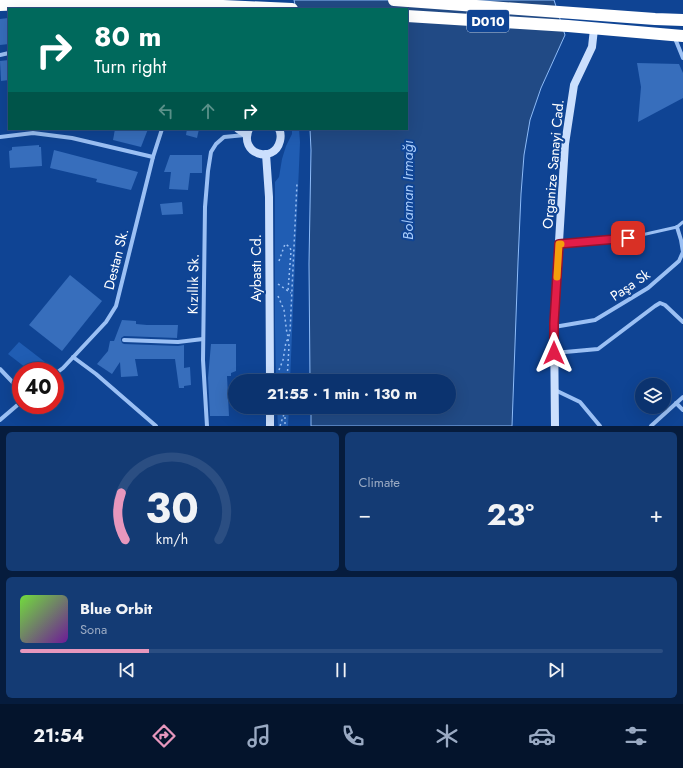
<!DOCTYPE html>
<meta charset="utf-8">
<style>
body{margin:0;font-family:Jost,sans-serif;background:#143b74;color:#f1f3f6;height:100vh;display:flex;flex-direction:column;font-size:15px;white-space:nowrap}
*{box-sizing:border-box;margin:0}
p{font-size:13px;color:#9aaac3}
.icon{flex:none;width:22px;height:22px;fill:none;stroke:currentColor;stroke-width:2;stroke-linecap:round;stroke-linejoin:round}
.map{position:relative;height:426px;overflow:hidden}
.details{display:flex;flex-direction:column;gap:6px;padding:6px;background:#061c3d;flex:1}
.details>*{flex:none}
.banner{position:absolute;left:8px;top:8px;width:400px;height:122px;border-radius:0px;box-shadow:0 4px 16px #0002,0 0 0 1px #2b4e82;background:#00695c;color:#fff;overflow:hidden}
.tools{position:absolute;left:635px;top:378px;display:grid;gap:8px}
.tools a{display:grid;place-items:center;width:36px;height:36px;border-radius:50%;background:#0b336f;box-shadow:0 4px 16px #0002,0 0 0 1px #2b4e82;font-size:20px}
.speed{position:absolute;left:12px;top:362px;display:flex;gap:8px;font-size:20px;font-weight:700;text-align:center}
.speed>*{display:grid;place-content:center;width:52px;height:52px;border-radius:50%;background:#0b336f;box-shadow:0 4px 16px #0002,0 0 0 1px #2b4e82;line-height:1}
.speed .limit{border:6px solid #d22;background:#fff;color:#111}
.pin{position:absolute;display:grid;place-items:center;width:34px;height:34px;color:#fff;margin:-17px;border-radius:8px;box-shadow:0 2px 6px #0006}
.me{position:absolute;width:44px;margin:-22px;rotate:0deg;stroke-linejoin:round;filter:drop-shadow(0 0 3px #0008)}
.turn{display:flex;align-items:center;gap:14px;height:84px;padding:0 20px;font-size:18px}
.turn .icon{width:52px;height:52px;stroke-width:2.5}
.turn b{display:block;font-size:28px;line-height:34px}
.lanes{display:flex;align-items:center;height:38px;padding:0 20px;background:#0003;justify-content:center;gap:20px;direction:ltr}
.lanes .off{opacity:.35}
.big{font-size:30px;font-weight:700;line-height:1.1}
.details .widget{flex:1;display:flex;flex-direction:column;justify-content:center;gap:6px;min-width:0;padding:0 14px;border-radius:6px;background:#143b74}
.details .dial{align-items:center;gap:0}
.dial svg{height:104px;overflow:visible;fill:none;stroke:#2b4e82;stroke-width:7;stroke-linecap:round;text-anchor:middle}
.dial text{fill:#f1f3f6;stroke:none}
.song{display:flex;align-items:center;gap:12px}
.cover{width:48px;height:48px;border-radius:6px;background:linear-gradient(135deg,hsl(100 70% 55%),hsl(280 70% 35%))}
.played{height:4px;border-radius:2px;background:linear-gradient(90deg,#e797bd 20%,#2b4e82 20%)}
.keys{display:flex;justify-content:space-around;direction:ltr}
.heat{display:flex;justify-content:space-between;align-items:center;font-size:22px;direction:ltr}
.details .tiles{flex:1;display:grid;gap:6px;grid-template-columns:1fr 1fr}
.widget:last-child{grid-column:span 2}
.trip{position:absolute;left:228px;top:374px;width:228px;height:40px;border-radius:20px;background:#0b336f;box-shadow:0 4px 16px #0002,0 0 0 1px #2b4e82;font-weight:700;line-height:40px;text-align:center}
.menu{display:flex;height:64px;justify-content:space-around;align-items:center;background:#04142c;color:#9aaac3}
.menu .icon{width:28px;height:28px}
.menu .current{color:#e797bd}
.menu b{font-size:18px;color:#f1f3f6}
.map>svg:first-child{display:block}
.green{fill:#205db3}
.water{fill:#214a85;stroke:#8dbbf8}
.building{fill:#376ebc}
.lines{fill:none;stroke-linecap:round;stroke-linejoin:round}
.path{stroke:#9bc0f4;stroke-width:1.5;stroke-dasharray:2 3;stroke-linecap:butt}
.lane{stroke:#9bc0f4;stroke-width:3}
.street{stroke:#9bc0f4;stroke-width:4}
.secondary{stroke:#cbdffd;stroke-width:8}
.highway{stroke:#fff;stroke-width:12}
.route-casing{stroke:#92132f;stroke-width:10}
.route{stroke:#e11d48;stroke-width:7}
.slow{stroke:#f59e0b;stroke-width:7}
.labels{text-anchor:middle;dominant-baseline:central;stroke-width:4;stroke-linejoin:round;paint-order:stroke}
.shield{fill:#0f4494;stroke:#b7c7df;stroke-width:1}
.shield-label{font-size:13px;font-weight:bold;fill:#fff}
.street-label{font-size:14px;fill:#fff;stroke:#0f4494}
.water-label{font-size:15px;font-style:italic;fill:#a7cbfb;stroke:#0f4494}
</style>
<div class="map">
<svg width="683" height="426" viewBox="0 0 683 426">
<rect width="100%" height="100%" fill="#0f4494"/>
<!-- green -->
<g class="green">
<polygon points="292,129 299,129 300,142 290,381 276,381 275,328 275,182 279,177 282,159 286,146 292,134"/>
<polygon points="19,342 45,362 37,371 30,371 8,354"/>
<polygon points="277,407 289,407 288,426 278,426"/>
</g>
<!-- water -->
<polygon class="water" points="294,0 554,0 565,35 541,88 530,120 524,155 521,194 518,262 512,426 311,426 311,407 449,407 449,381 310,381 309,264 311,150 310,129 407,129 407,9 296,9"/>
<!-- building -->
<g class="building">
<polygon points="8,18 9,44 0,45 0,19"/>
<polygon points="9,60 9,80 1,81 0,61"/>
<polygon points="637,63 679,64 683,73 683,98 638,122 641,87"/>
<polygon points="115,129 148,129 141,147 113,140"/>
<polygon points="187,129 199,129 197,138 186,135"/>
<polygon points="39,145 39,147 41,147 42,166 10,168 9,151 12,150 12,147"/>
<polygon points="54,150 138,172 131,190 96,182 97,179 50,168"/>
<polygon points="170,155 202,155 202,173 190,173 188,190 169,189 171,172 164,172"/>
<polygon points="182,202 183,214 162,215 160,204"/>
<polygon points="70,275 102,301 62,351 29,325"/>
<polygon points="122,320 136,321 136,324 147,325 178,325 177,338 124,336 121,338 121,340 122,343 124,344 178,346 184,345 184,368 190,367 191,385 184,386 184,388 179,388 175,359 135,359 138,376 121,377 120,362 112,374 97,364 108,351 110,341 114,341"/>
<polygon points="211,344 236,344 236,371 231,373 231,376 227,376 229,416 210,416 208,378"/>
</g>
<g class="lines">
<!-- path -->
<g class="path">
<polyline points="279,261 285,244 290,247 291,251 288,291"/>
<polyline points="278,284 291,293"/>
<polyline points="278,296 284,310 287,334 288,336"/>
<polyline points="279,370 283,360 286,342 288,339"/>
<polyline points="287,381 289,346 288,339 290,332 297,183"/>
<polyline points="285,407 285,426"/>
<polyline points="280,426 284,414"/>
</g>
<!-- lane -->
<polyline class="lane" points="560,244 628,238 677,227 683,222"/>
<!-- street -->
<g class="street">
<polyline points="674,36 683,58"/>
<polyline points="0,55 9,53"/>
<polyline points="0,137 33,133 72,138 153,157"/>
<polyline points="554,327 595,320 648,288 679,261 683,252 681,240 677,227"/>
<polyline points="124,340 178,342 203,339"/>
<polyline points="554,353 598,349 655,306 660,303 665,305 683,322"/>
<polyline points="73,357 96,374 156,426"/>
<polyline points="0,369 21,391"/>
<polyline points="55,374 63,368 106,322 116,306 153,157 162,129"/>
<polyline points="555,390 580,402 600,426"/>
<polyline points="676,403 683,410"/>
<polyline points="0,420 21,402"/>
<polyline points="207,426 203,360 205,207 208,171 211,152 216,144 224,137 245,135"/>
<polyline points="651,426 683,397"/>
</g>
<!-- secondary -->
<g class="secondary">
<polyline points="238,129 247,135"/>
<path d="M 249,129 C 238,154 274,165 280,141 C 281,137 281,133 279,129"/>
<polyline points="266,154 269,197 270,381"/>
<polyline points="270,407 270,426"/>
<polyline points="555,426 554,323 565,144 574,85 592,47 594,29"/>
</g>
<!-- highway -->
<g class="highway">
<polyline points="394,0 655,19 683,20"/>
<polyline points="0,5 49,3 78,3 223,6 292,9"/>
<polyline points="407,16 568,26 683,36"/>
</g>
</g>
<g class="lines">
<!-- route casing -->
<g class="route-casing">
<polyline id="route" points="554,353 554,323 559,244 628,238"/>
</g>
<!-- route -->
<use href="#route" class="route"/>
<!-- slow -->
<polyline class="slow" points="557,277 559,244 561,244"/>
</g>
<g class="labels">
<!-- shield labels -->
<rect class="shield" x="467" y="10" width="42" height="22" rx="3"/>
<g class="shield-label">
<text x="488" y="21">D010</text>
</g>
<!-- street labels -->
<g class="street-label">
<text transform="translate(553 164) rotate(-85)">Organize Sanayi Cad.</text>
<text transform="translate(116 259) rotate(-76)">Destan Sk.</text>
<text transform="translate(256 268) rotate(-90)">Aybastı Cd.</text>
<text transform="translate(193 284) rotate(-89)">Kızıllık Sk.</text>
<text transform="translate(630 285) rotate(-34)">Paşa Sk</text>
</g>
<!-- water labels -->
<g class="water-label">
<text transform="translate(408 190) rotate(-90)">Bolaman Irmağı</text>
</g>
</g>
</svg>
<div class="tools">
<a><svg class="icon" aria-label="layers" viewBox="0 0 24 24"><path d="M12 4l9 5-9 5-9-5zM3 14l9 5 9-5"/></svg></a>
</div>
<div class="speed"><div class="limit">40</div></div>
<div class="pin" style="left:628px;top:238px;background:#d93025"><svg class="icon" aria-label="arrive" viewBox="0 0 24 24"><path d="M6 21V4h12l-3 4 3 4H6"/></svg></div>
<svg class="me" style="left:554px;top:353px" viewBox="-20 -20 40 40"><path d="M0-17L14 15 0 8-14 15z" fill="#e11d48" stroke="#fff" stroke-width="4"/></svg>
<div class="trip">21:55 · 1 min · 130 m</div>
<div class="banner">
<div class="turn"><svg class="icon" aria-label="right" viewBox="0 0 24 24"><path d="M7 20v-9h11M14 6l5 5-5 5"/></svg><div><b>80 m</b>Turn right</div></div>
<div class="lanes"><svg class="icon off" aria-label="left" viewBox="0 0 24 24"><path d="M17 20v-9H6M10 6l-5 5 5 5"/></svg><svg class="icon off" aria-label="ahead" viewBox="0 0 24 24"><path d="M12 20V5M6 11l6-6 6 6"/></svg><svg class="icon" aria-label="right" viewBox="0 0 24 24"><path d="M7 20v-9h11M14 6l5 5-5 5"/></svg></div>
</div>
</div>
<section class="details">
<div class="tiles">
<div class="widget dial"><svg viewBox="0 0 100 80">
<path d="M14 69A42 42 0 1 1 86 69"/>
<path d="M14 69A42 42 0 0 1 11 33" stroke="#e797bd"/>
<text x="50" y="56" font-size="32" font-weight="700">30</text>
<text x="50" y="72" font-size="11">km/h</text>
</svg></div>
<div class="widget"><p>Climate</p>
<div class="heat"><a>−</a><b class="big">23°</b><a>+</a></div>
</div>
<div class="widget">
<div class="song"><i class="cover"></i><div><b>Blue Orbit</b><p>Sona</p></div></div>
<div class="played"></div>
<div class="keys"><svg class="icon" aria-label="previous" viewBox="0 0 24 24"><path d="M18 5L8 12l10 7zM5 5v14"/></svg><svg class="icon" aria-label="pause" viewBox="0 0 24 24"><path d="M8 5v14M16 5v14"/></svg><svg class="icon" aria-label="next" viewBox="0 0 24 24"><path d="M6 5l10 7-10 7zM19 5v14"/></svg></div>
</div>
</div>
</section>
<nav class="menu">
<b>21:54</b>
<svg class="icon current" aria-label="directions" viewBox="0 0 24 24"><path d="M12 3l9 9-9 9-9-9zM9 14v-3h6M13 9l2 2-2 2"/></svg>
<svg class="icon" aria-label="music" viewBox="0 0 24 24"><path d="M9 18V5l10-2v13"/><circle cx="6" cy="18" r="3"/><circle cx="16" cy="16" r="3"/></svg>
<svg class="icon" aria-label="phone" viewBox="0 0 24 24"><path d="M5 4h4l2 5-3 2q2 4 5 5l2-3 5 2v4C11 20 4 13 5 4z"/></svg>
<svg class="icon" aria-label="climate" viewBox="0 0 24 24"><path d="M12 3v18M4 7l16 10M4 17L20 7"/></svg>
<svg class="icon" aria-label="car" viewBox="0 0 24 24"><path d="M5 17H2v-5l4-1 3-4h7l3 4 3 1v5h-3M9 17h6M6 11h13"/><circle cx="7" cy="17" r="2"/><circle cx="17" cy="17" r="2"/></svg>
<svg class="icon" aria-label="filters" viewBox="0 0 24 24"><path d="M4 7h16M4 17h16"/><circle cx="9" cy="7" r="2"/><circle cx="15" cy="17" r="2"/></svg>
</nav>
